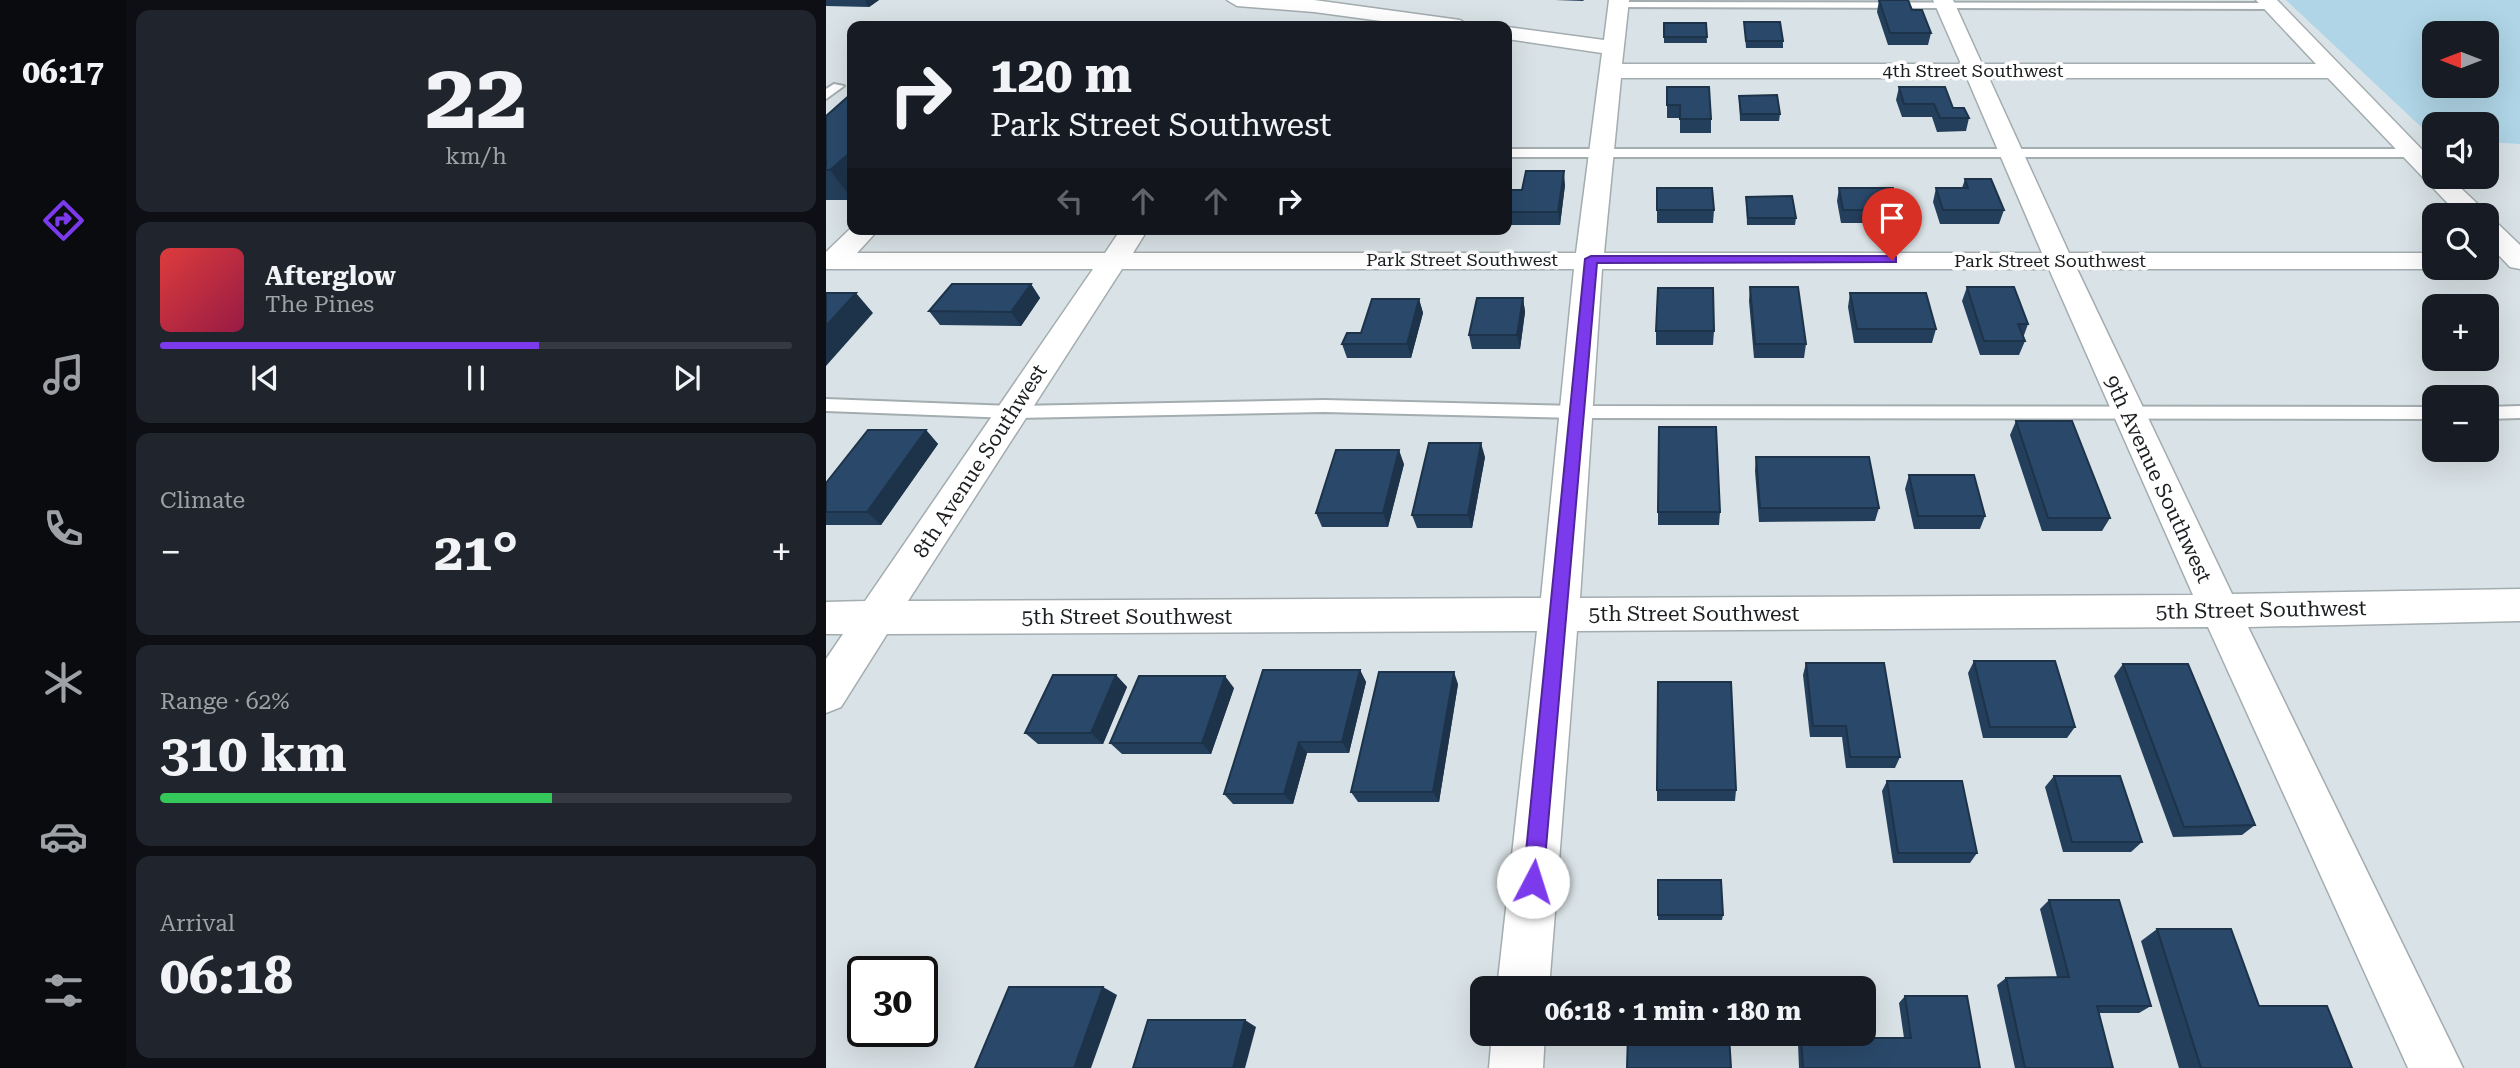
<!DOCTYPE html>
<meta charset="utf-8">
<style>
body{margin:0;font-family:"Roboto Serif",serif;background:#20242c;color:#f1f3f6;height:100vh;display:flex;flex-direction:column;font-size:26px;white-space:nowrap}
*{box-sizing:border-box;margin:0}
p{font-size:23px;color:#9ea1a6}
.icon{flex:none;width:38px;height:38px;fill:none;stroke:currentColor;stroke-width:2;stroke-linecap:round;stroke-linejoin:round}
.map{position:relative;flex:1;overflow:hidden}
.panel{display:flex;flex-direction:column;gap:10px;padding:10px;background:#0d0f14;width:700px}
.panel>*{flex:none}
.hud{position:absolute;left:21px;top:21px;width:665px;height:214px;border-radius:14px;box-shadow:0 7px 28px #0002;background:#171b24;color:#f1f3f6;overflow:hidden}
.needle{width:46px;rotate:270deg}
.fabs{position:absolute;left:1596px;top:21px;display:grid;gap:14px}
.fabs a{display:grid;place-items:center;width:77px;height:77px;border-radius:14px;background:#171b24;box-shadow:0 7px 28px #0002;font-size:35px}
.speed{position:absolute;left:21px;top:956px;display:flex;gap:14px;font-size:35px;font-weight:700;text-align:center}
.speed>*{display:grid;place-content:center;width:91px;height:91px;border-radius:50%;background:#171b24;box-shadow:0 7px 28px #0002;line-height:1}
.speed .limit{border:4px solid #111;border-radius:10px;background:#fff;color:#111}
.pin{position:absolute;display:grid;place-items:center;width:60px;height:60px;color:#fff;margin:-72px -30px;border-radius:50% 50% 50% 0;rotate:-45deg;box-shadow:0 0 7px #0007}
.pin .icon{rotate:45deg}
.me{position:absolute;width:77px;margin:-38px;rotate:5deg;stroke-linejoin:round;filter:drop-shadow(0 0 5px #0008)}
.turn{display:flex;align-items:center;gap:24px;height:147px;padding:0 28px;font-size:32px}
.turn .icon{width:91px;height:91px;stroke-width:2.5}
.turn b{display:block;font-size:49px;line-height:60px}
.lanes{display:flex;align-items:center;height:66px;padding:0 28px;background:#0003;justify-content:center;gap:35px;direction:ltr}
.lanes .off{opacity:.35}
.big{font-size:52px;font-weight:700;line-height:1.1}
.panel .card{flex:1;display:flex;flex-direction:column;justify-content:center;gap:10px;min-width:0;padding:0 24px;border-radius:14px;background:#20242c}
.panel .dial{align-items:center;gap:0}
.dial b{font-size:91px;line-height:1}
.song{display:flex;align-items:center;gap:21px}
.cover{width:84px;height:84px;border-radius:10px;background:linear-gradient(135deg,hsl(0 70% 55%),hsl(340 70% 35%))}
.played{height:7px;border-radius:4px;background:linear-gradient(90deg,#7c3aed 60%,#363941 60%)}
.keys{display:flex;justify-content:space-around;direction:ltr}
.heat{display:flex;justify-content:space-between;align-items:center;font-size:38px;direction:ltr}
.charge{height:10px;border-radius:5px;background:linear-gradient(90deg,#34c759 62%,#363941 0)}
.trip{position:absolute;left:644px;top:976px;width:406px;height:70px;border-radius:14px;background:#171b24;box-shadow:0 7px 28px #0002;font-weight:700;line-height:70px;text-align:center}
main{display:flex;flex:1;min-height:0}
.tabs{display:flex;flex-direction:column;width:126px;justify-content:space-around;align-items:center;background:#090b0e;color:#9ea1a6}
.tabs .icon{width:49px;height:49px}
.tabs .on{color:#7c3aed}
.tabs b{font-size:32px;color:#f1f3f6}
.map>svg:first-child{display:block}
.green{fill:#afd5e6;fill-rule:evenodd}
.lines{fill:none;stroke-linecap:round;stroke-linejoin:round}
.lane-casing{stroke:#a3acaf;stroke-width:4}
.street-casing{stroke:#a3acaf;stroke-width:3}
.lane{fill:#fff;fill-rule:evenodd}
.street{fill:#fff;fill-rule:evenodd}
.wall{fill:#243f5b}
.shaded-wall{fill:#1d334a}
.building{fill:#2a496a;stroke:#1d334a;stroke-width:2}
.route{fill:#7c3aed;stroke:#51269a;stroke-width:2}
.labels{text-anchor:middle;dominant-baseline:central;stroke-width:7;stroke-linejoin:round;paint-order:stroke}
.far-street-label{font-size:18px;fill:#1c1f21;stroke:#fff}
.street-label{font-size:21px;fill:#1c1f21;stroke:#fff}
</style>
<main>
<nav class="tabs">
<b>06:17</b>
<svg class="icon on" aria-label="directions" viewBox="0 0 24 24"><path d="M12 3l9 9-9 9-9-9zM9 14v-3h6M13 9l2 2-2 2"/></svg>
<svg class="icon" aria-label="music" viewBox="0 0 24 24"><path d="M9 18V5l10-2v13"/><circle cx="6" cy="18" r="3"/><circle cx="16" cy="16" r="3"/></svg>
<svg class="icon" aria-label="phone" viewBox="0 0 24 24"><path d="M5 4h4l2 5-3 2q2 4 5 5l2-3 5 2v4C11 20 4 13 5 4z"/></svg>
<svg class="icon" aria-label="climate" viewBox="0 0 24 24"><path d="M12 3v18M4 7l16 10M4 17L20 7"/></svg>
<svg class="icon" aria-label="car" viewBox="0 0 24 24"><path d="M5 17H2v-5l4-1 3-4h7l3 4 3 1v5h-3M9 17h6M6 11h13"/><circle cx="7" cy="17" r="2"/><circle cx="17" cy="17" r="2"/></svg>
<svg class="icon" aria-label="filters" viewBox="0 0 24 24"><path d="M4 7h16M4 17h16"/><circle cx="9" cy="7" r="2"/><circle cx="15" cy="17" r="2"/></svg>
</nav>
<section class="panel">
<div class="card dial"><b>22</b><p>km/h</p></div>
<div class="card">
<div class="song"><i class="cover"></i><div><b>Afterglow</b><p>The Pines</p></div></div>
<div class="played"></div>
<div class="keys"><svg class="icon" aria-label="previous" viewBox="0 0 24 24"><path d="M18 5L8 12l10 7zM5 5v14"/></svg><svg class="icon" aria-label="pause" viewBox="0 0 24 24"><path d="M8 5v14M16 5v14"/></svg><svg class="icon" aria-label="next" viewBox="0 0 24 24"><path d="M6 5l10 7-10 7zM19 5v14"/></svg></div>
</div>
<div class="card"><p>Climate</p>
<div class="heat"><a>−</a><b class="big">21°</b><a>+</a></div>
</div>
<div class="card"><p>Range · 62%</p><b class="big">310 km</b><div class="charge"></div></div>
<div class="card"><p>Arrival</p><b class="big">06:18</b></div>
</section>
<div class="map">
<svg width="1694" height="1068" viewBox="0 0 1694 1068">
<rect width="100%" height="100%" fill="#d9e2e6"/>
<!-- green -->
<path class="green" d="M 1460,0 L 1694,0 L 1694,144 L 1661,142 L 1661,124 L 1608,124 L 1608,139 ZM 1608,33 L 1661,33 L 1661,86 L 1608,86 Z"/>
<g class="lines">
<!-- lane casing -->
<g class="lane-casing">
<g id="lane">
<polygon points="792,2 1445,3 1450,6 1445,9 788,7 787,5"/>
<polygon points="8,84 18,86 0,99 0,89"/>
<polygon points="681,149 1585,149 1591,153 1585,157 681,157"/>
<polygon points="0,399 185,406 498,400 752,406 1608,407 1608,419 752,418 498,412 185,418 0,411"/>
<polygon points="1694,406 1694,418 1661,419 1661,407"/>
</g>
</g>
<!-- street casing -->
<g class="street-casing">
<g id="street">
<polygon points="401,0 488,0 634,20 644,26 592,26 488,12 411,6"/>
<path d="M 783,0 L 803,0 L 796,64 L 1135,64 L 1107,0 L 1127,0 L 1156,64 L 1490,64 L 1430,0 L 1451,0 L 1608,162 L 1608,177 L 1623,177 L 1657,209 L 1661,215 L 1661,216 L 1633,215 L 1502,78 L 1163,78 L 1243,253 L 1608,253 L 1608,268 L 1615,268 L 1608,269 L 1251,269 L 1406,594 L 1694,589 L 1694,621 L 1422,627 L 1637,1068 L 1582,1068 L 1382,627 L 751,631 L 723,989 L 671,989 L 711,631 L 61,634 L 15,707 L 0,713 L 0,659 L 17,634 L 0,634 L 0,602 L 39,601 L 267,269 L 0,269 L 0,252 L 26,227 L 53,229 L 31,253 L 279,253 L 295,229 L 322,229 L 307,253 L 750,253 L 776,53 L 681,39 L 681,27 L 778,40 ZM 795,78 L 1141,78 L 1216,253 L 778,253 ZM 296,269 L 748,269 L 715,598 L 82,601 ZM 776,269 L 1223,269 L 1367,595 L 754,598 Z"/>
<polygon points="1661,220 1670,222 1694,245 1694,269 1684,267 1661,243"/>
<polygon points="666,1034 719,1034 717,1068 663,1068"/>
</g>
</g>
<!-- lane -->
<use href="#lane" class="lane"/>
<!-- street -->
<use href="#street" class="street"/>
</g>
<!-- wall -->
<g class="wall">
<polygon points="0,0 53,0 43,7 0,6"/>
<polygon points="729,0 758,0 757,1"/>
<polygon points="1053,0 1086,10 1105,33 1102,45 1062,45 1051,12"/>
<polygon points="918,22 957,41 957,48 920,48"/>
<polygon points="838,23 880,23 881,43 838,43"/>
<polygon points="841,87 885,119 885,133 854,133 854,118 841,118"/>
<polygon points="1073,87 1127,108 1143,118 1140,131 1111,132 1106,117 1076,117 1070,100"/>
<polygon points="26,93 26,200 0,200 0,116"/>
<polygon points="913,96 954,114 953,121 914,121"/>
<polygon points="1139,179 1178,210 1173,224 1114,224 1107,202 1110,188 1136,188"/>
<polygon points="739,185 734,225 681,225 681,190 696,190"/>
<polygon points="831,188 888,210 887,223 831,223"/>
<polygon points="1013,188 1074,210 1071,223 1015,223 1011,201"/>
<polygon points="920,197 970,218 969,225 921,225"/>
<polygon points="205,284 214,298 195,326 114,325 103,311"/>
<polygon points="924,287 980,344 978,358 928,358 923,301"/>
<polygon points="1141,287 1202,324 1197,338 1199,341 1193,355 1154,355 1136,301"/>
<polygon points="1024,293 1110,329 1106,343 1028,343 1022,307"/>
<polygon points="697,298 699,312 694,349 646,349 643,335"/>
<polygon points="593,299 597,313 585,358 521,358 516,344"/>
<polygon points="830,331 888,331 887,345 830,345"/>
<polygon points="1190,421 1284,518 1276,531 1216,531 1184,435"/>
<polygon points="100,430 112,444 55,525 0,525 0,483"/>
<polygon points="659,457 646,528 591,528 586,515"/>
<polygon points="930,457 1053,508 1049,521 933,522 929,471"/>
<polygon points="578,464 562,527 496,527 490,513"/>
<polygon points="1083,475 1159,516 1154,529 1088,529 1079,489"/>
<polygon points="832,512 894,512 893,525 832,525"/>
<polygon points="1148,661 1249,727 1241,738 1157,738 1142,673"/>
<polygon points="980,663 1074,757 1069,768 1020,768 1016,737 984,737 977,675"/>
<polygon points="1297,664 1429,825 1416,835 1347,837 1288,676"/>
<polygon points="534,670 540,682 523,753 481,753 467,804 407,804 398,794"/>
<polygon points="290,675 301,687 277,744 212,744 199,733"/>
<polygon points="632,684 613,802 532,802 525,792"/>
<polygon points="408,688 385,754 296,754 284,743"/>
<polygon points="1228,776 1316,842 1305,852 1237,852 1219,787"/>
<polygon points="1061,781 1151,853 1144,863 1067,863 1056,791"/>
<polygon points="831,790 910,790 909,801 831,801"/>
<polygon points="832,880 897,915 896,920 832,920"/>
<polygon points="1223,900 1325,1006 1313,1013 1273,1013 1287,1068 1189,1068 1171,985 1180,978 1231,977 1214,909"/>
<polygon points="1331,929 1433,1006 1526,1068 1353,1068 1315,941"/>
<polygon points="1079,996 1154,1068 973,1068 972,1044 975,1038 1078,1038 1073,1003"/>
</g>
<!-- shaded-wall -->
<g class="shaded-wall">
<polygon points="40,0 53,0 43,7 39,1"/>
<polygon points="26,151 26,199 4,170"/>
<polygon points="738,171 739,185 734,225 732,212"/>
<polygon points="205,284 214,298 195,326 185,312"/>
<polygon points="30,293 47,313 0,366 0,326"/>
<polygon points="697,298 699,312 694,349 691,335"/>
<polygon points="593,299 597,313 585,358 581,344"/>
<polygon points="100,430 112,444 55,525 41,512"/>
<polygon points="655,443 659,457 646,528 642,515"/>
<polygon points="573,450 578,464 562,527 557,513"/>
<polygon points="534,670 540,682 523,753 516,742"/>
<polygon points="628,672 632,684 613,802 607,792"/>
<polygon points="290,675 301,687 277,744 265,733"/>
<polygon points="399,676 408,688 385,754 376,743"/>
<polygon points="473,742 481,753 467,804 458,794"/>
<polygon points="277,987 291,995 265,1068 248,1068"/>
<polygon points="419,1020 430,1027 419,1068 407,1068"/>
</g>
<!-- building -->
<g class="building">
<polygon points="1053,0 1082,0 1086,10 1096,10 1105,33 1064,33"/>
<polygon points="918,22 954,22 957,41 920,41"/>
<polygon points="838,23 880,23 881,37 838,37"/>
<polygon points="841,87 883,87 885,119 854,119 854,105 841,105"/>
<polygon points="1073,87 1119,87 1127,108 1138,108 1143,118 1114,118 1108,104 1078,104"/>
<polygon points="26,93 26,151 4,170 0,170 0,116"/>
<polygon points="951,95 954,114 915,114 913,96"/>
<polygon points="700,171 738,171 732,212 681,212 681,190 696,190"/>
<polygon points="1139,179 1165,179 1178,210 1117,210 1110,188 1142,188"/>
<polygon points="831,188 886,188 888,210 831,210"/>
<polygon points="1013,188 1067,188 1074,210 1017,210"/>
<polygon points="966,196 970,218 922,218 920,197"/>
<polygon points="126,284 205,284 185,312 103,311"/>
<polygon points="924,287 972,287 980,344 929,344"/>
<polygon points="1141,287 1188,287 1202,324 1192,324 1199,341 1158,341"/>
<polygon points="832,288 887,288 888,331 830,331"/>
<polygon points="0,293 30,293 0,326"/>
<polygon points="1024,293 1100,293 1110,329 1031,329"/>
<polygon points="651,298 697,298 691,335 643,335"/>
<polygon points="546,299 593,299 581,344 516,344 521,333 535,333"/>
<polygon points="1190,421 1246,421 1284,518 1222,518"/>
<polygon points="833,427 890,427 894,512 832,512"/>
<polygon points="42,430 100,430 41,512 0,512 0,483"/>
<polygon points="603,443 655,443 642,515 586,515"/>
<polygon points="510,450 573,450 557,513 490,513"/>
<polygon points="930,457 1043,457 1053,508 934,508"/>
<polygon points="1083,475 1148,475 1159,516 1092,516"/>
<polygon points="1148,661 1229,661 1249,727 1164,727"/>
<polygon points="980,663 1058,663 1074,757 1024,757 1020,726 987,726"/>
<polygon points="1297,664 1362,664 1429,825 1358,827"/>
<polygon points="437,670 534,670 516,742 473,742 458,794 398,794"/>
<polygon points="553,672 628,672 607,792 525,792"/>
<polygon points="227,675 290,675 265,733 199,733"/>
<polygon points="313,676 399,676 376,743 284,743"/>
<polygon points="832,682 905,682 910,790 831,790"/>
<polygon points="1228,776 1294,776 1316,842 1246,842"/>
<polygon points="1061,781 1136,781 1151,853 1072,853"/>
<polygon points="832,880 895,880 897,915 832,915"/>
<polygon points="1223,900 1293,900 1325,1006 1271,1006 1287,1068 1199,1068 1180,978 1243,977"/>
<polygon points="1331,929 1405,929 1433,1006 1501,1006 1526,1068 1375,1068"/>
<polygon points="183,987 277,987 248,1068 149,1068"/>
<polygon points="1079,996 1141,996 1154,1068 977,1068 975,1038 1085,1038"/>
<polygon points="322,1020 419,1020 407,1068 307,1068"/>
<polygon points="802,1034 903,1035 905,1068 801,1068"/>
</g>
<!-- route -->
<polygon class="route" points="1066,256 1070,257 1070,262 771,263 717,882 714,889 707,892 700,889 697,882 759,259 765,256"/>
<g class="labels">
<!-- far-street labels -->
<g class="far-street-label">
<text x="1147" y="70">4th Street Southwest</text>
<text x="636" y="259">Park Street Southwest</text>
<text x="1224" y="260">Park Street Southwest</text>
</g>
<!-- street labels -->
<g class="street-label">
<text transform="translate(154 461) rotate(-57)">8th Avenue Southwest</text>
<text transform="translate(1332 479) rotate(65)">9th Avenue Southwest</text>
<text transform="translate(1435 610) rotate(-1)">5th Street Southwest</text>
<text x="868" y="614">5th Street Southwest</text>
<text x="301" y="617">5th Street Southwest</text>
</g>
</g>
</svg>
<div class="fabs">
<a><svg class="needle" viewBox="-14 -14 28 28"><path d="M0-13l5 13h-10z" fill="#e53935"/><path d="M0 13l5-13h-10z" fill="#9ea1a6"/></svg></a>
<a><svg class="icon" aria-label="sound" viewBox="0 0 24 24"><path d="M4 9h4l5-4v14l-5-4H4zM17 9q2 3 0 6"/></svg></a>
<a><svg class="icon" aria-label="search" viewBox="0 0 24 24"><circle cx="10" cy="10" r="6"/><path d="M15 15l6 6"/></svg></a>
<a>+</a>
<a>−</a>
</div>
<div class="speed"><div class="limit">30</div></div>
<div class="pin" style="left:1066px;top:260px;background:#d93025"><svg class="icon" aria-label="arrive" viewBox="0 0 24 24"><path d="M6 21V4h12l-3 4 3 4H6"/></svg></div>
<svg class="me" style="left:707px;top:882px" viewBox="-20 -20 40 40"><circle r="19" fill="#fff"/><path d="M0-13L10 11 0 6-10 11z" fill="#7c3aed"/></svg>
<div class="trip">06:18 · 1 min · 180 m</div>
<div class="hud">
<div class="turn"><svg class="icon" aria-label="right" viewBox="0 0 24 24"><path d="M7 20v-9h11M14 6l5 5-5 5"/></svg><div><b>120 m</b>Park Street Southwest</div></div>
<div class="lanes"><svg class="icon off" aria-label="left" viewBox="0 0 24 24"><path d="M17 20v-9H6M10 6l-5 5 5 5"/></svg><svg class="icon off" aria-label="ahead" viewBox="0 0 24 24"><path d="M12 20V5M6 11l6-6 6 6"/></svg><svg class="icon off" aria-label="ahead" viewBox="0 0 24 24"><path d="M12 20V5M6 11l6-6 6 6"/></svg><svg class="icon" aria-label="right" viewBox="0 0 24 24"><path d="M7 20v-9h11M14 6l5 5-5 5"/></svg></div>
</div>
</div>
</main>
